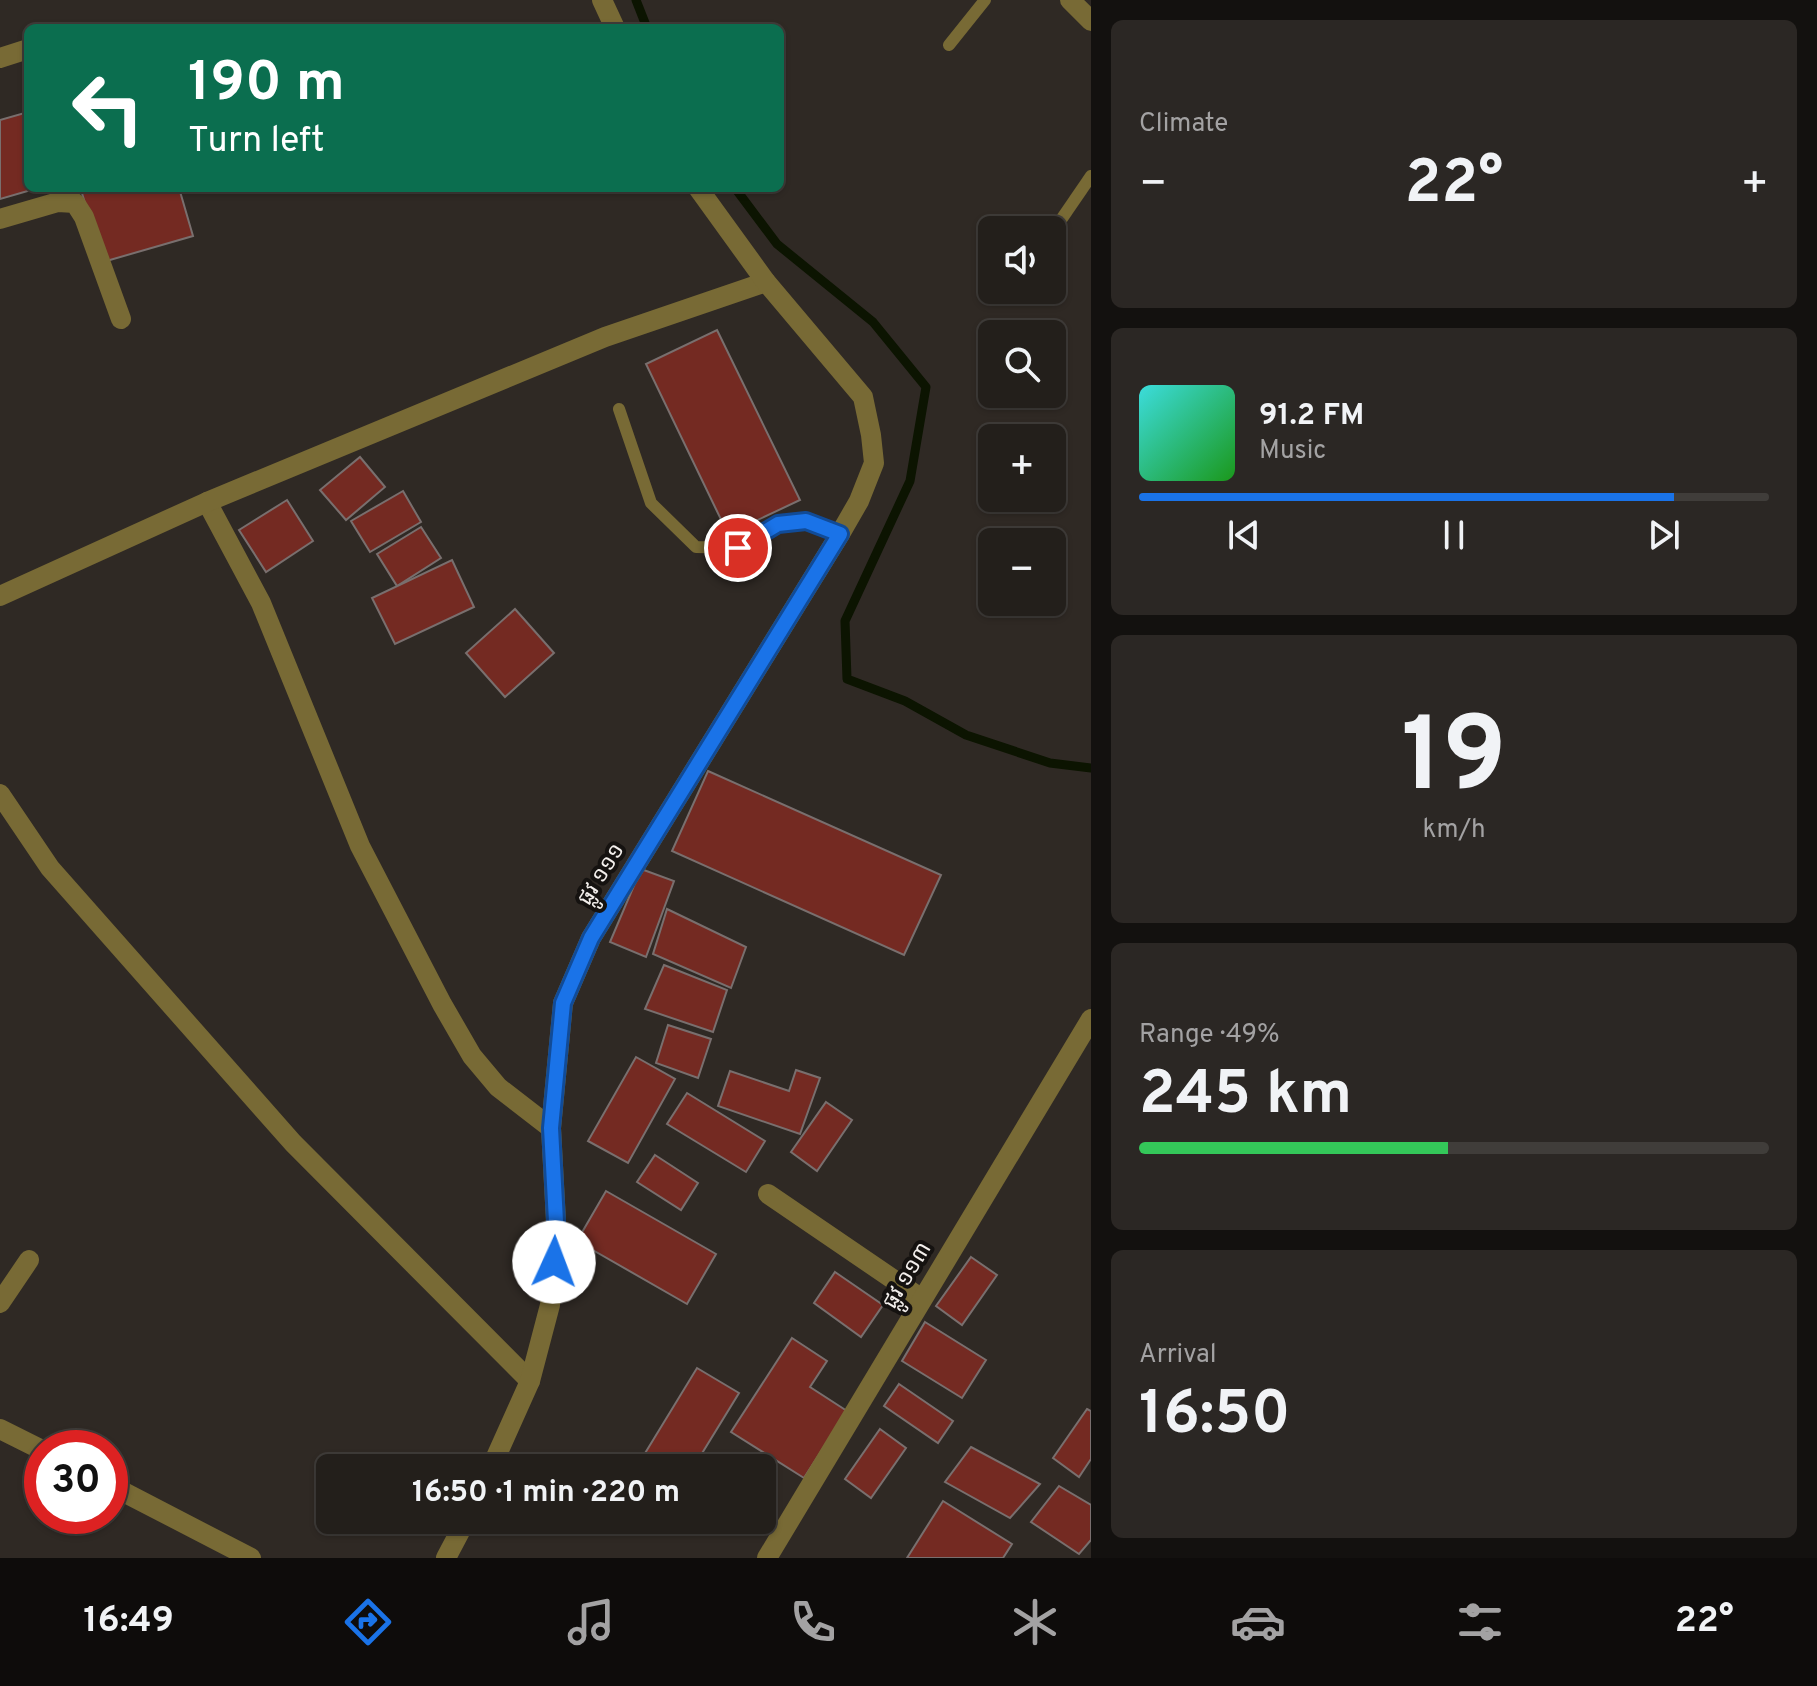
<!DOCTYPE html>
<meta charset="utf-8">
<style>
body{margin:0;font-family:Overpass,"Noto Sans Khmer",sans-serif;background:#2b2724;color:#f1f3f6;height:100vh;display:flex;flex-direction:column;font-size:30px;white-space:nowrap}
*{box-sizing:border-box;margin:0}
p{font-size:26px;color:#a3a2a3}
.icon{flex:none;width:44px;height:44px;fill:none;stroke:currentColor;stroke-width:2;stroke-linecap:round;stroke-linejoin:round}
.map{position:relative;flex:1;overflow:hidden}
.details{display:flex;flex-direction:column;gap:20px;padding:20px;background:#13110f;width:726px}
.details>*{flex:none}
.top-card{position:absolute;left:24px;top:24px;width:760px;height:168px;border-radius:12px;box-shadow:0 2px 6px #0004,0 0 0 2px #403d3a;background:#0b6e4f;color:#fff;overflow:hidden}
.buttons{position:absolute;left:978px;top:216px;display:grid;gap:16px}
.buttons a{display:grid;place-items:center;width:88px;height:88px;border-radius:12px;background:#231f1b;box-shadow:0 2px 6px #0004,0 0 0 2px #403d3a;font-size:40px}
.speed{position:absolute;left:24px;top:1430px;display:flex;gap:16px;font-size:40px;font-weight:700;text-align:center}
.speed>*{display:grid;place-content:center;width:104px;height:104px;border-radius:50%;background:#231f1b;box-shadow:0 2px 6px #0004,0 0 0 2px #403d3a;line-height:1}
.speed .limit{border:12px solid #d22;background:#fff;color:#111}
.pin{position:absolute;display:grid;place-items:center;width:68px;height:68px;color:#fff;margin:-34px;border:4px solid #fff;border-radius:50%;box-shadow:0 2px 8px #0007}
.me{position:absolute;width:88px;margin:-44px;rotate:2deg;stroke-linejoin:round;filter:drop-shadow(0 0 6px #0008)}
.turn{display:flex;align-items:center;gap:28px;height:168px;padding:0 32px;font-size:36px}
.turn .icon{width:104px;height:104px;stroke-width:2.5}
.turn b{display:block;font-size:56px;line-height:68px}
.big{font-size:60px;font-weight:700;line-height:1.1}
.details .widget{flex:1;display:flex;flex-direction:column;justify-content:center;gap:12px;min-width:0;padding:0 28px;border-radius:12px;background:#2b2724}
.details .dial{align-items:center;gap:0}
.dial b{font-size:104px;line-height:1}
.song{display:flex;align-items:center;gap:24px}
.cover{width:96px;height:96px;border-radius:12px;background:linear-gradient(135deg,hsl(180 70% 55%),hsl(120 70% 35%))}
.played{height:8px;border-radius:4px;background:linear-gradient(90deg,#1a73e8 85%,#403d3a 85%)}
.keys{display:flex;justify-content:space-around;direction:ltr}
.heat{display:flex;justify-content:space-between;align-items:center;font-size:44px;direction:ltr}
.charge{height:12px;border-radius:6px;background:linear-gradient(90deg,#34c759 49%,#403d3a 0)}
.trip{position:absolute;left:316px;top:1454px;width:460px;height:80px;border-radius:12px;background:#231f1b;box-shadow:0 2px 6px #0004,0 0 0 2px #403d3a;font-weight:700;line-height:80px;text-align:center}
.tabs{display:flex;height:128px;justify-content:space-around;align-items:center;background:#0e0c0b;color:#a3a2a3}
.tabs .icon{width:56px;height:56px}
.tabs .current{color:#1a73e8}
.tabs b{font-size:36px;color:#f1f3f6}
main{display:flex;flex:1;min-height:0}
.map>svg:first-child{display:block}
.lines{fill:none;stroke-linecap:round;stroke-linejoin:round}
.stream{stroke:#0c1401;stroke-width:9}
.building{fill:#742a22;stroke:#796f6e;stroke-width:2}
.lane{stroke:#786a35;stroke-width:12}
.street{stroke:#786a35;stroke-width:20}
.route-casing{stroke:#114b97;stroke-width:20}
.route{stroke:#1a73e8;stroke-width:14}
.labels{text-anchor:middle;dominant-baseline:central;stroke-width:8;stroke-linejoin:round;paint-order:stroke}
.street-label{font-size:22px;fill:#f3efec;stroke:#151210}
</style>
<main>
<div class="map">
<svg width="1091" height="1558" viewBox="0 0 1091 1558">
<rect width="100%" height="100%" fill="#2f2924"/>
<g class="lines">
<!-- stream -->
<g class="stream">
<polyline points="636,0 647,28"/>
<polyline points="735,188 777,244 873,322 926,387 910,481 845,621 847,679 905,701 966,735 1050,763 1091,768"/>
</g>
</g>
<!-- building -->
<g class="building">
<polygon points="28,112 28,188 38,188 0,199 0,120"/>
<polygon points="87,188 179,188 193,236 103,262 81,190"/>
<polygon points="717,330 800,500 728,534 646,364"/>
<polygon points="360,457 385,487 346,520 320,490"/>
<polygon points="403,491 421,522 370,552 351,521"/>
<polygon points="287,500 313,541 266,572 239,530"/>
<polygon points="421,527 441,558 397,586 377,554"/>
<polygon points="452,560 474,607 395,644 372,598"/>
<polygon points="515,609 554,653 505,697 466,653"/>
<polygon points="708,771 941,875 904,955 672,851"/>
<polygon points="641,869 674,881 646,957 610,942"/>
<polygon points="667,909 746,947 731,988 653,954"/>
<polygon points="664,965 727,990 713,1032 645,1009"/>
<polygon points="668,1025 711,1039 698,1078 656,1063"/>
<polygon points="636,1057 675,1079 628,1163 588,1141"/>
<polygon points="796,1070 820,1078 800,1134 718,1106 730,1071 789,1091"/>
<polygon points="687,1093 765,1141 746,1172 667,1124"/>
<polygon points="826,1102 852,1120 817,1171 791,1152"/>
<polygon points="655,1155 698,1183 681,1210 637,1182"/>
<polygon points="606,1191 716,1254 687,1304 577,1241"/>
<polygon points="971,1257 997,1275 962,1325 936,1306"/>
<polygon points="835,1272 883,1305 861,1337 814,1303"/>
<polygon points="925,1322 986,1360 962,1398 902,1361"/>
<polygon points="792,1338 827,1361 810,1387 847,1411 804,1478 731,1432"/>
<polygon points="697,1368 739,1393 693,1468 636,1468"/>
<polygon points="899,1384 953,1421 938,1443 884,1406"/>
<polygon points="1087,1409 1091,1411 1091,1459 1079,1477 1053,1458"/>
<polygon points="880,1429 906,1448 871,1498 845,1479"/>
<polygon points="971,1447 1040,1484 1010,1518 945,1482"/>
<polygon points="1059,1486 1091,1505 1091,1540 1079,1554 1031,1522"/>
<polygon points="943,1501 1012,1544 1003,1558 907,1558"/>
</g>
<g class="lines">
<!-- lane -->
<g class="lane">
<polyline points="949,45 985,0"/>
<polyline points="1052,233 1091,176"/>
<polyline points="619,409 651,503 696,547 738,548 778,524 806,521 840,534"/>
</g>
<!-- street -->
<g class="street">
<polyline points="602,0 615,28"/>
<polyline points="1070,0 1091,21"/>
<polyline points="0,58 28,49"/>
<polyline points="0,219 58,202 75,203 84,217 121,319"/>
<polyline points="207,502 261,603 360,846 442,1004 472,1056 498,1087 551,1128"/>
<polyline points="0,596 207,502 605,337 766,282"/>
<polyline points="0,794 50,868 293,1143 530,1381"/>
<polyline points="768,1194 922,1299"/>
<polyline points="0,1303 29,1260"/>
<polyline points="0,1429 42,1450"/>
<polyline points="491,1468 530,1381 550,1305 557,1240 551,1128 563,1003 591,938 840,534 859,501 874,463 871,435 863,397 766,282 698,188"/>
<polyline points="110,1485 251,1558"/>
<polyline points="446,1558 466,1520"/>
<polyline points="767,1558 1091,1019"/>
</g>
</g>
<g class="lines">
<!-- route casing -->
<g class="route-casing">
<polyline id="route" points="554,1262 557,1240 551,1128 563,1003 591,938 840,534 806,521 778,524 738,548"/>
</g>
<!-- route -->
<use href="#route" class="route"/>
</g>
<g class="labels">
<!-- street labels -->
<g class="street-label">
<text transform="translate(602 875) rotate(-58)">ផ្លូវ ១១១</text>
<text transform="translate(908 1276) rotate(-59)">ផ្លូវ ១១៣</text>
</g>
</g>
</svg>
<div class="buttons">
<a><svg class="icon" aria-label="sound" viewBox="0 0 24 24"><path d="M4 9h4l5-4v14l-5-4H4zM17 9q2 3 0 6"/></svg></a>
<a><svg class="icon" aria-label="search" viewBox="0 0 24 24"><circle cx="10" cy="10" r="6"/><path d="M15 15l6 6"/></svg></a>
<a>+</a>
<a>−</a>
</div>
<div class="speed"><div class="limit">30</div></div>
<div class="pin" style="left:738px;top:548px;background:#d93025"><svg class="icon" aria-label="arrive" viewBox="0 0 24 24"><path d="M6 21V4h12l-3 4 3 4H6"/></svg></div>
<svg class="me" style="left:554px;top:1262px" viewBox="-20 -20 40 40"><circle r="19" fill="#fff"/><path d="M0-13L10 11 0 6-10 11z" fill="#1a73e8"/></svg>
<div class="trip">16:50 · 1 min · 220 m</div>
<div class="top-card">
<div class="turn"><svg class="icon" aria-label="left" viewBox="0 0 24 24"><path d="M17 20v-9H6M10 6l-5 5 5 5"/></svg><div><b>190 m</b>Turn left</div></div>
</div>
</div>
<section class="details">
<div class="widget"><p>Climate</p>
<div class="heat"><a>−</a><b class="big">22°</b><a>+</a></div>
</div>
<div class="widget">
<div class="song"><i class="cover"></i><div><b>91.2 FM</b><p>Music</p></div></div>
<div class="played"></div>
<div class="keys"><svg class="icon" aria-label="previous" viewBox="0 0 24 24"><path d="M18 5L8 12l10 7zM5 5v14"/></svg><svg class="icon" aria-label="pause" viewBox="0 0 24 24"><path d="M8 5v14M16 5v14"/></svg><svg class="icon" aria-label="next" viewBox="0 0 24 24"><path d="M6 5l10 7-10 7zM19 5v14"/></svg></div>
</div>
<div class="widget dial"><b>19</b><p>km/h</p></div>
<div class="widget"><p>Range · 49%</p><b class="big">245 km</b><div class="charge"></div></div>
<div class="widget"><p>Arrival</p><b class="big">16:50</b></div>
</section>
</main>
<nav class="tabs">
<b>16:49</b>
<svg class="icon current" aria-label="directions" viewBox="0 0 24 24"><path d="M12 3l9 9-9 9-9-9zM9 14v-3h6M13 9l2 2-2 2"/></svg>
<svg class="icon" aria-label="music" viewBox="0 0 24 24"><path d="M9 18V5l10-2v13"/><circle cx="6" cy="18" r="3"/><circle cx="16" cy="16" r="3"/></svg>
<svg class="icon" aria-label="phone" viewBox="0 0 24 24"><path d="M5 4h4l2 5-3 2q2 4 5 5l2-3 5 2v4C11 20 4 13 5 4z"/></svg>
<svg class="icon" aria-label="climate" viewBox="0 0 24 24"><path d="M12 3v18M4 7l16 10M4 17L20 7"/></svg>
<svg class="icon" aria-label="car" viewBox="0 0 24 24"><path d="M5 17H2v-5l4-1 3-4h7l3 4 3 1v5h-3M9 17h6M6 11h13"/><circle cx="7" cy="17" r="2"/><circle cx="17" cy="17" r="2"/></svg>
<svg class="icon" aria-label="filters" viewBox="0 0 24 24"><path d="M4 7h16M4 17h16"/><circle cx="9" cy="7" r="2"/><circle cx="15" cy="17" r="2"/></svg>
<b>22°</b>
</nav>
